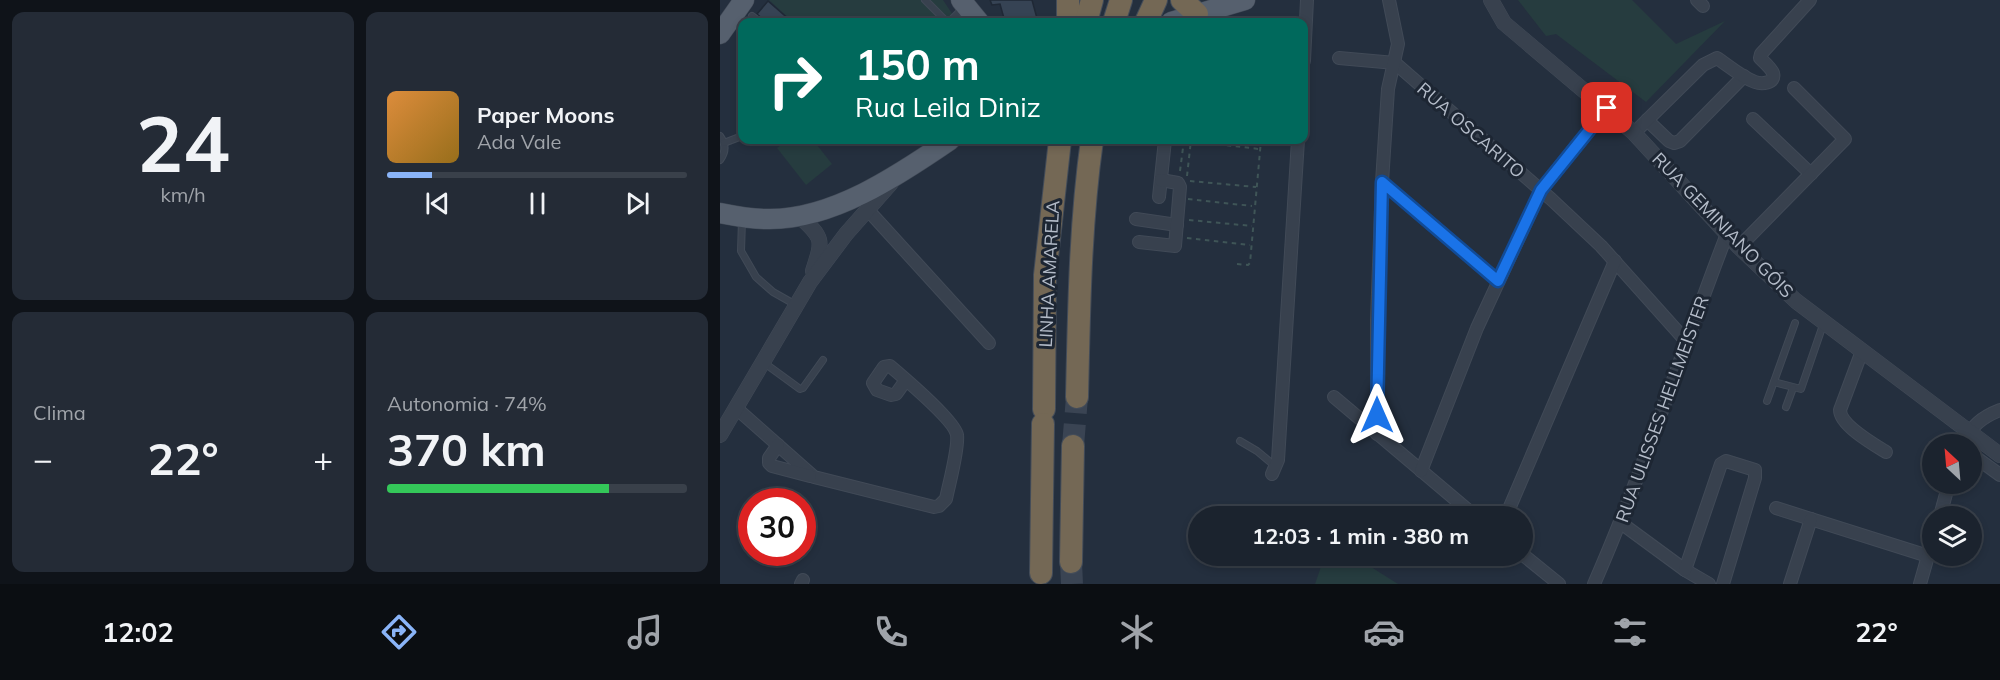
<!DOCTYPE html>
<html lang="pt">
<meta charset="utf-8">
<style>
body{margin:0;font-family:Mulish,sans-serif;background:#242b36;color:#f1f3f6;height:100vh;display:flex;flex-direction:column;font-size:22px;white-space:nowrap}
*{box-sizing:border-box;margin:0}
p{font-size:20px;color:#a0a4aa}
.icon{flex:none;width:33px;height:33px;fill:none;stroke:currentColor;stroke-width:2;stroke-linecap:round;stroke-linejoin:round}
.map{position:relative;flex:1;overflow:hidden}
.drawer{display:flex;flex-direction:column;gap:12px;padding:12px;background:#0f1319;width:720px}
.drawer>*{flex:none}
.top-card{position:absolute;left:18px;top:18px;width:570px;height:126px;border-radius:12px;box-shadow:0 3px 9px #0003,0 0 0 2px #39404a;background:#00695c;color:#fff;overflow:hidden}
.needle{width:39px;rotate:334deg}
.buttons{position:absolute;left:1202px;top:434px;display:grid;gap:12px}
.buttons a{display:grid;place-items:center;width:60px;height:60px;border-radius:50%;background:#1b232e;box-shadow:0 3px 9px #0003,0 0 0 2px #39404a;font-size:30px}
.speed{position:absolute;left:18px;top:488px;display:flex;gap:12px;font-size:30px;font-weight:700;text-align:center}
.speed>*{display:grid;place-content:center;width:78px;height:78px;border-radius:50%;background:#1b232e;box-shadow:0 3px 9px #0003,0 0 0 2px #39404a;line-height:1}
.speed .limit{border:9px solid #d22;background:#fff;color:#111}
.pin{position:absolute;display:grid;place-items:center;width:51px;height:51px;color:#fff;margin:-26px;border-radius:12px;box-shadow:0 3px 9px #0006}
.me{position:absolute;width:66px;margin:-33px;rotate:0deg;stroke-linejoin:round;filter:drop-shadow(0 0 4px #0008)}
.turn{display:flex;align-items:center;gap:21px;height:126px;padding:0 18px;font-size:27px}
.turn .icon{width:78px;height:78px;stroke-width:2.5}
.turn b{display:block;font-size:42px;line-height:51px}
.big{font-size:45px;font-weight:700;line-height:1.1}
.drawer .widget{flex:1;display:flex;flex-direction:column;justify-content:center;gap:9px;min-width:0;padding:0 21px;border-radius:12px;background:#242b36}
.drawer .dial{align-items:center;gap:0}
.dial b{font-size:78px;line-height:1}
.song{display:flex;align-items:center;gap:18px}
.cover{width:72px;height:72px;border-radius:9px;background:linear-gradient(135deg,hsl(30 70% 55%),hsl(40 70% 35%))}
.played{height:6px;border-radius:3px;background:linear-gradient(90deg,#8ab4f8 15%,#39404a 15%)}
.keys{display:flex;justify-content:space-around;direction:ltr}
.heat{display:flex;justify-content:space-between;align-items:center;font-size:33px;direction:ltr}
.charge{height:9px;border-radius:4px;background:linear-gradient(90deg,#34c759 74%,#39404a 0)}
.drawer .tiles{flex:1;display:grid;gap:12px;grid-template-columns:repeat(2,1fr)}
.trip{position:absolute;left:468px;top:506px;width:345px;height:60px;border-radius:30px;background:#1b232e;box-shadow:0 3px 9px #0003,0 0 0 2px #39404a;font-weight:700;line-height:60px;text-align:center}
.tabs{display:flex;height:96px;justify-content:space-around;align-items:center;background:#0b0e12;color:#a0a4aa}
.tabs .icon{width:42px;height:42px}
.tabs .active{color:#8ab4f8}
.tabs b{font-size:27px;color:#f1f3f6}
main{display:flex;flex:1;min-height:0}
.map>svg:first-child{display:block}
.green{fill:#263c3f}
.building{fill:#364354;stroke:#1f2835;stroke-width:1.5}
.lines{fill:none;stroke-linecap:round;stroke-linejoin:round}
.motorway-tunnel{stroke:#3a4453;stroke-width:22;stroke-dasharray:22 11;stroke-linecap:butt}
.service-casing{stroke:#414a57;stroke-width:8}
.minor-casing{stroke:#414a57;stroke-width:14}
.tertiary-casing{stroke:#414a57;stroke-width:16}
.primary-casing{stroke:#414a57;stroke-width:21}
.motorway-casing{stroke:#434c59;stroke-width:24}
.path{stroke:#3f5557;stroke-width:2;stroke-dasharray:4.5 4.5;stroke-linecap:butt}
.service{stroke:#38414e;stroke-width:6}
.minor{stroke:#38414e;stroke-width:12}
.tertiary{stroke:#38414e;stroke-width:15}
.primary{stroke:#56606e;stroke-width:20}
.motorway{stroke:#746855;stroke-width:22}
.route-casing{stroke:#114b97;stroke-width:15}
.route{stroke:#1a73e8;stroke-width:10}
.labels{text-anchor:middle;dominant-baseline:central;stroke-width:6;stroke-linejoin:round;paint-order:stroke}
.street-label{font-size:18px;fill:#b4bcc9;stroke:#1d2633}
</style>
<main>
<section class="drawer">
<div class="tiles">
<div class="widget dial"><b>24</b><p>km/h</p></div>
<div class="widget">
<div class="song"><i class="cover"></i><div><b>Paper Moons</b><p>Ada Vale</p></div></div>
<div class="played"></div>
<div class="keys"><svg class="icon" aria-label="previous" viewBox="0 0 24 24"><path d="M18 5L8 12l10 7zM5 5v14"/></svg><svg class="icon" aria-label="pause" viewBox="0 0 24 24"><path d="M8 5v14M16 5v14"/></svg><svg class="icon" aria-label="next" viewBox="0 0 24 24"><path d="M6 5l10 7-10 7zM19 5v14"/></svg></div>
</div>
<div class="widget"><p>Clima</p>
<div class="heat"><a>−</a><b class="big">22°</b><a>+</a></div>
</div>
<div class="widget"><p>Autonomia · 74%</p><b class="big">370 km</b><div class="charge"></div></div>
</div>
</section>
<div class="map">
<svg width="1280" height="584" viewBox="0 0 1280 584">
<rect width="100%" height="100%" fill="#242f3e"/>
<!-- green -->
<g class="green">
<polygon points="49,0 223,0 233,15 226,22 73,22"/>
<polygon points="798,0 912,0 956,44 1005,21 926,102 836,34 826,36"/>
<polygon points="68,140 93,140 112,164 86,185 57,148"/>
<polygon points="605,555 632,555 678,584 595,584"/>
</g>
<!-- building -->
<g class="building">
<polygon points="270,0 312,0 318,22 285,22 280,4 272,5"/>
<polygon points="48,1 72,22 46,22 37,14"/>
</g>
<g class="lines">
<!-- motorway-tunnel -->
<g class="motorway-tunnel">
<polyline points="353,446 357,397"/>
<polyline points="351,562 352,584"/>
</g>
<!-- service casing -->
<g class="service-casing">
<g id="service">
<polyline points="205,0 224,19"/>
<polyline points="32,16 40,22"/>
<polyline points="229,22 243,8"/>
<polyline points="22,65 22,97"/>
<path d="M 0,136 C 6,144 6,152 0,160"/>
<polyline points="161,140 162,140"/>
<polyline points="4,143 22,136"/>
<polyline points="22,220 21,251 36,277 53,292 76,305"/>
<polyline points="43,362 80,389 83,388 103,360"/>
<polyline points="1054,382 1081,389 1104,322"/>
<polyline points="1047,401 1075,323"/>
<polyline points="1066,407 1073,388"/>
<polyline points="520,441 537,451 555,466"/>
</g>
</g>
<!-- minor casing -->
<g class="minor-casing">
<g id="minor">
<polyline points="977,0 983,6"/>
<polyline points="619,58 675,63 831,199 881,246 966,341"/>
<polyline points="584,61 587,0"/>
<polyline points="1033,119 1091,174"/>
<polyline points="927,120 949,141 954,143 960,141 1024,76"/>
<path d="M 914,133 L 983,65 L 997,58 C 1009,66 1021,77 1035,82 C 1041,84 1056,84 1053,73 C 1051,68 1044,62 1040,58 L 1041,54 L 1090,0"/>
<polyline points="662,182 778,281"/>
<polyline points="439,197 445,140"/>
<polyline points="147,209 269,343"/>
<polyline points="416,219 457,225"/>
<polyline points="419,242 455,246 460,187 458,183 441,180"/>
<polyline points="1019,247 1125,139 1074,88"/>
<path d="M 1142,351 L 1120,410 C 1120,425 1153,444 1166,452"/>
<polyline points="614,397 755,516"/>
<path d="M 16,408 L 94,477 L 214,507 L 219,506 L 226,499 C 229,484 239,448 237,435 C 235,421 183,377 170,366 L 164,367 L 153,383 L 157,390 L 171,395 L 176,394 L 186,380"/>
<polyline points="657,434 657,320 662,182 668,89 678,44 669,0"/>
<path d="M 1243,444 C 1251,426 1262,417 1280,410"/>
<polyline points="58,445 49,458 49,463 52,466 90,476"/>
<polyline points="1251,454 1280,475"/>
<polyline points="701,471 757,328 821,190 887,108"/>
<polyline points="552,474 558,460 578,140"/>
<polyline points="1056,508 1208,556"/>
<polyline points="786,516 895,261"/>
<polyline points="1220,516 1229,483"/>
<polyline points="901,523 965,570 989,584"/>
<polyline points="802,554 839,584"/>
<polyline points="965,570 1001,464 1006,461 1035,470 1035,478 1003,584"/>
<polyline points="81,584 83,580"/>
<path d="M 874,584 C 924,470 962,350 1007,234"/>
<polyline points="1070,584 1091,519"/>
<polyline points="1200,584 1212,542"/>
</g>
</g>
<!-- tertiary casing -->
<g class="tertiary-casing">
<g id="tertiary">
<polyline points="771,0 784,23 914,133 1019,247 1076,301 1280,455"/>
<path d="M 79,216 C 104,238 103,240 93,271"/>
<polyline points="0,435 90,282 126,234 171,183"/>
</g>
</g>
<!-- primary casing -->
<g class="primary-casing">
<g id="primary">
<polyline points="241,0 259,22"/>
<polyline points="451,22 525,0"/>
<polyline points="0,34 24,0"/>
<path d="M 0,213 C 15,216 30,219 46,219 C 111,221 179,175 230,140"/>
</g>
</g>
<!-- motorway casing -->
<g class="motorway-casing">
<g id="motorway">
<polyline points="348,0 348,22"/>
<polyline points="462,0 477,14"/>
<polyline points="366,22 372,0"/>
<polyline points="394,22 401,0"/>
<polyline points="426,22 436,0"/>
<path d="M 357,397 C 359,311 360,225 372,140"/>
<polyline points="324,409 325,275 340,140"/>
<polyline points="351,562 353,446"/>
<polyline points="321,573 323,424"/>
</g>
</g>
<!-- path -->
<g class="path">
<polyline points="471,141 539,149"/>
<polyline points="460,171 464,140"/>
<polyline points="467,176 471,140"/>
<polyline points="470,181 536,187"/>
<polyline points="468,199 532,206"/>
<polyline points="469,220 532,226"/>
<polyline points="467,238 530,245"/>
<polyline points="517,264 528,265 530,263 541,140"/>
</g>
<!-- service -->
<use href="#service" class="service"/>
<!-- minor -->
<use href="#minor" class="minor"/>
<!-- tertiary -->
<use href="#tertiary" class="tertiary"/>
<!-- primary -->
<use href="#primary" class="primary"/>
<!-- motorway -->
<use href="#motorway" class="motorway"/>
</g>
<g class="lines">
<!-- route casing -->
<g class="route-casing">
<polyline id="route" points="657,415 662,182 778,281 821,190 887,108"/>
</g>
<!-- route -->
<use href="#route" class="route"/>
</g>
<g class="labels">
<!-- street labels -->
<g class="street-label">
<text transform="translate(751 130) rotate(41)">RUA OSCARITO</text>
<text transform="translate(1003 225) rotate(46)">RUA GEMINIANO GÓIS</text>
<text transform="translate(329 274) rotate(-87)">LINHA AMARELA</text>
<text transform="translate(942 409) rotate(-70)">RUA ULISSES HELLMEISTER</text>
</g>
</g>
</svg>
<div class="buttons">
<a><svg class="needle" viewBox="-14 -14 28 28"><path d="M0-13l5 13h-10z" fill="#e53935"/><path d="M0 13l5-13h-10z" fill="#a0a4aa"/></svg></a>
<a><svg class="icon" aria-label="layers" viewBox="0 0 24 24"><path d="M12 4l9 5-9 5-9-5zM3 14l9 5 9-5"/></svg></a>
</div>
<div class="speed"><div class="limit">30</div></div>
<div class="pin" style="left:887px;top:108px;background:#d93025"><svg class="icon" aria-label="arrive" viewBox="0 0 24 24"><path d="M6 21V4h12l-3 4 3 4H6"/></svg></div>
<svg class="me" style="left:657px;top:415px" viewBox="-20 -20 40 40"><path d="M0-17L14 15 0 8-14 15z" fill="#1a73e8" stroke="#fff" stroke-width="4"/></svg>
<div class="trip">12:03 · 1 min · 380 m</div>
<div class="top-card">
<div class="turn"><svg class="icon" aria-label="right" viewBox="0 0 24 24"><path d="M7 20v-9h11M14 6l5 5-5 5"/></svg><div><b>150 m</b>Rua Leila Diniz</div></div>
</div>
</div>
</main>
<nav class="tabs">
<b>12:02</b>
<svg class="icon active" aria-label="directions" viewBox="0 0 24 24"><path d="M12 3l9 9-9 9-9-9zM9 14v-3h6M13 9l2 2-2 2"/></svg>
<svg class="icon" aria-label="music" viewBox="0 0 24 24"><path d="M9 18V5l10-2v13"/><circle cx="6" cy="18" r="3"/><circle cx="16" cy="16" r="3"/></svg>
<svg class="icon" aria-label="phone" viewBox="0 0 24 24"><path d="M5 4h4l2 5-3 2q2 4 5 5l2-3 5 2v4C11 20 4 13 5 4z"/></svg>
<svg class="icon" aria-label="climate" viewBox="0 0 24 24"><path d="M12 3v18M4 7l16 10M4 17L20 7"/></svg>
<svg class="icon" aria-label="car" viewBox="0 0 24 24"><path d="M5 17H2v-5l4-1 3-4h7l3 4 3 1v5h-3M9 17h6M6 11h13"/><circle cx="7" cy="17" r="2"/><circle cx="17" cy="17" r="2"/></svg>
<svg class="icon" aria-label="filters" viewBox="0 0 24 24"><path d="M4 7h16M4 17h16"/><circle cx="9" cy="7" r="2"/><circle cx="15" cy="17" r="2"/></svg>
<b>22°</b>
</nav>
